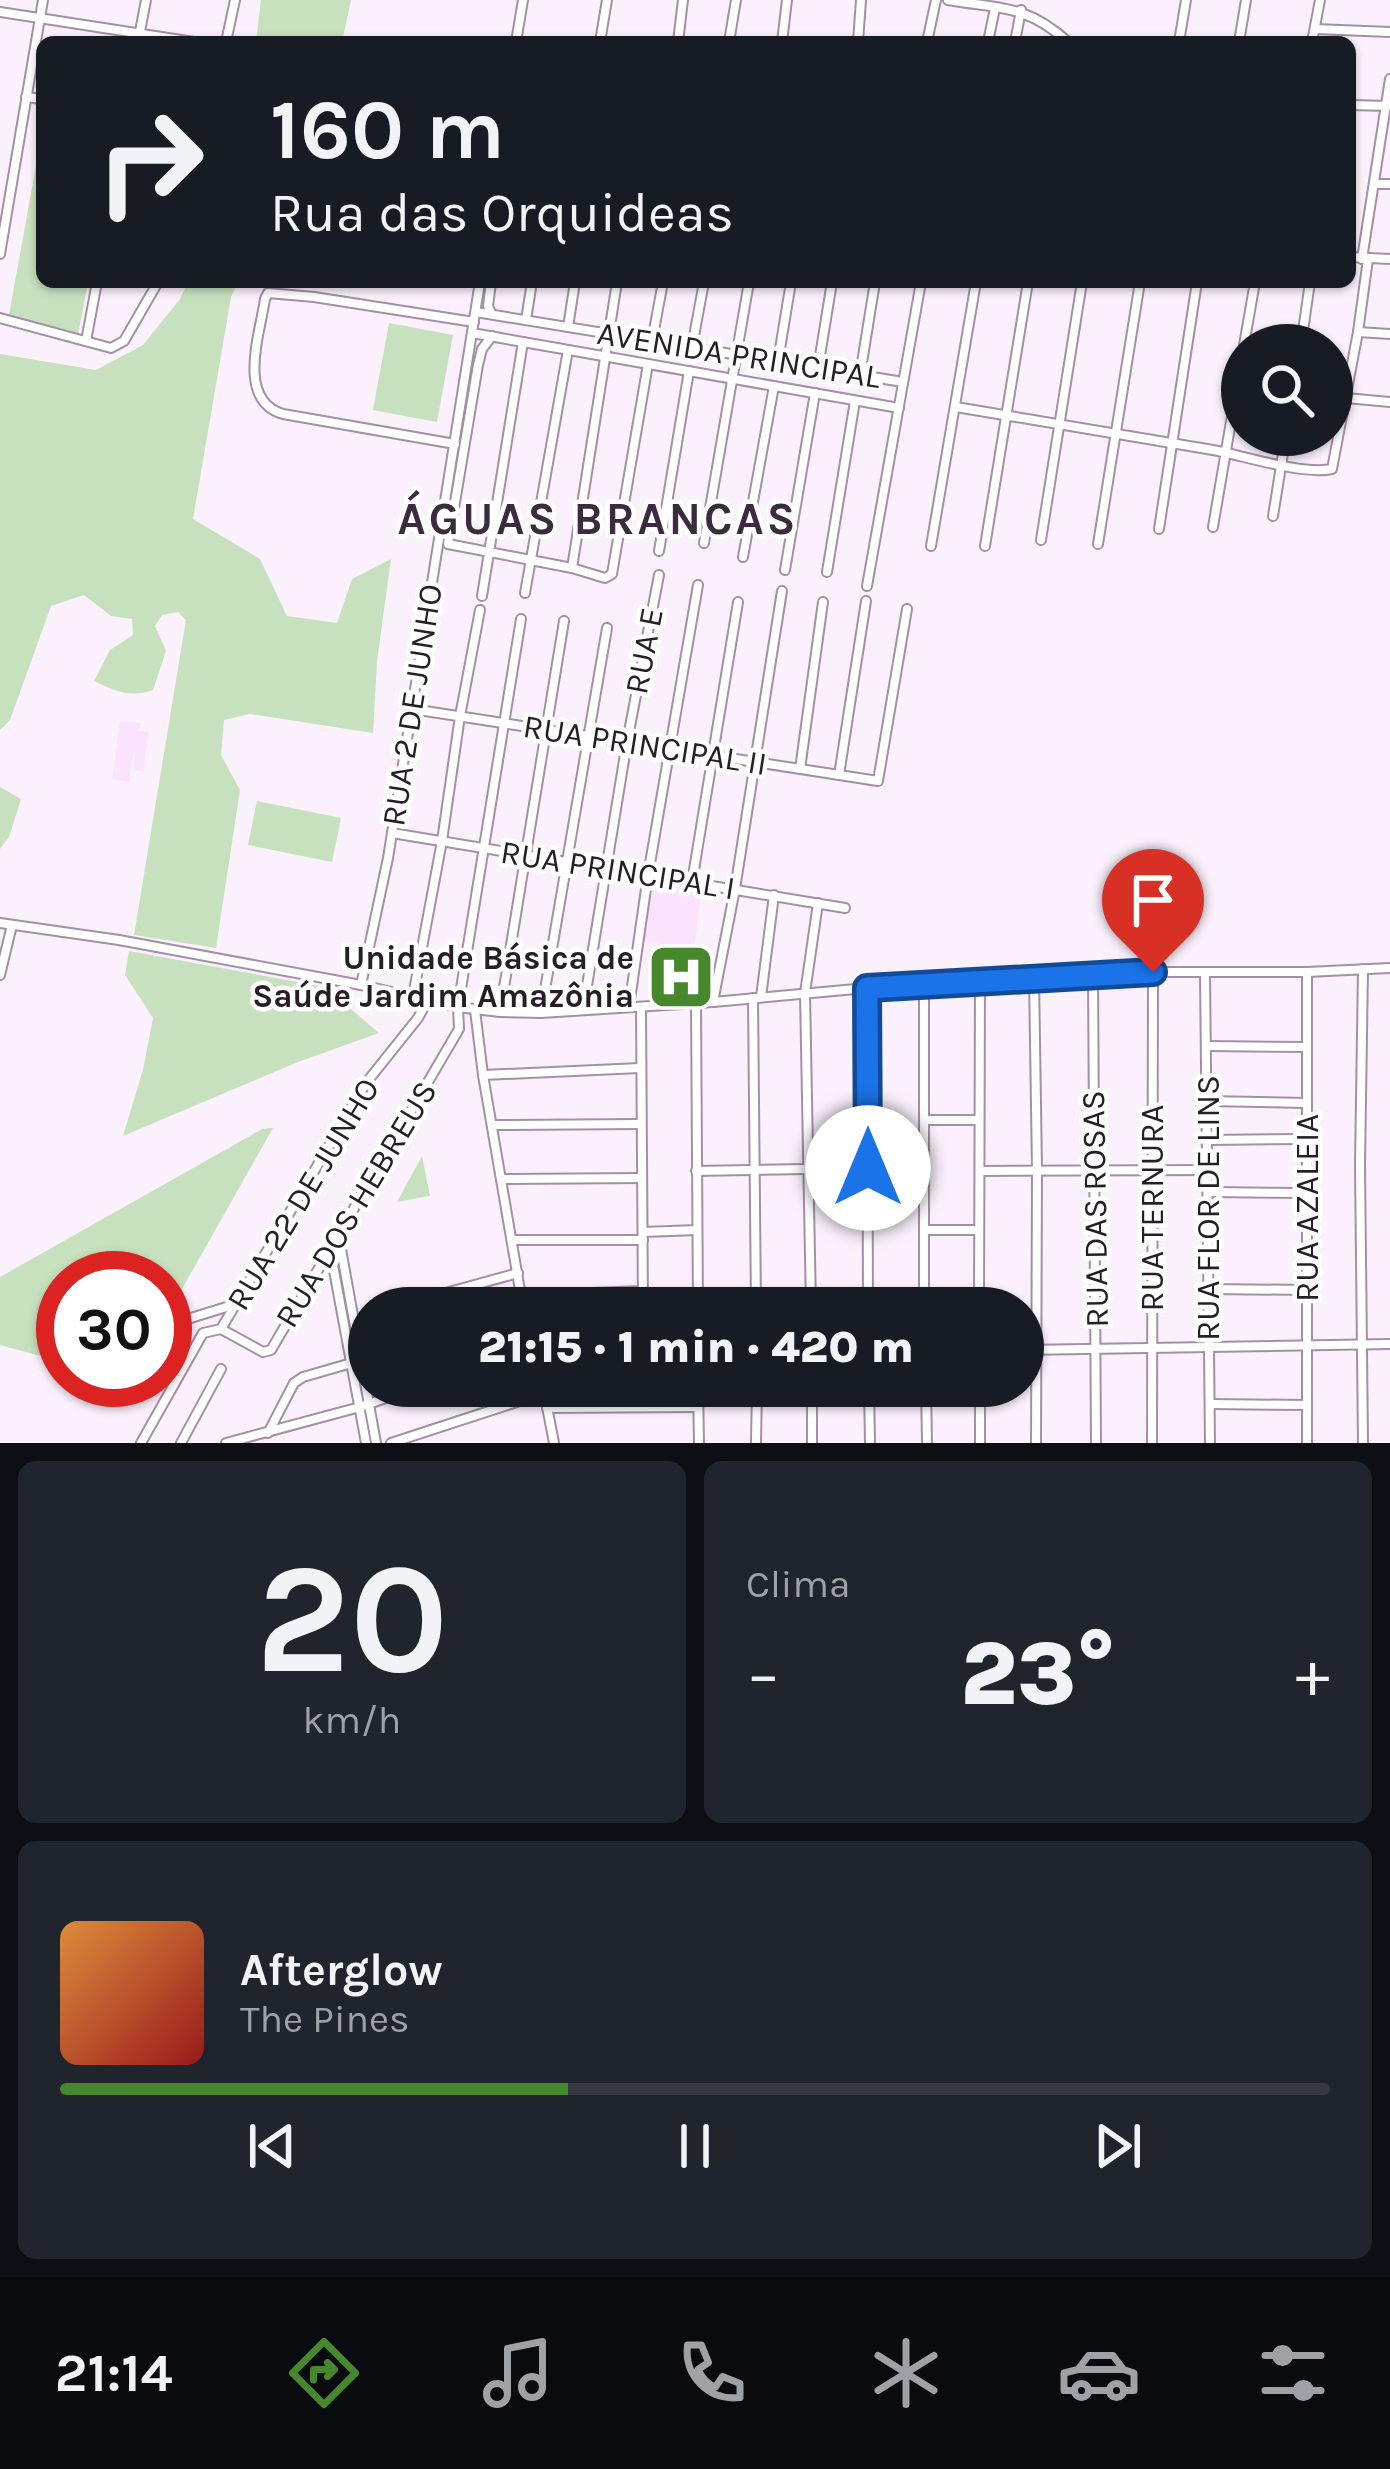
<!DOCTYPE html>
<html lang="pt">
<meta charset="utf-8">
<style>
body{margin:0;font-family:Karla,sans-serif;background:#20242c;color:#f1f3f6;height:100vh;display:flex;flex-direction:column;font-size:45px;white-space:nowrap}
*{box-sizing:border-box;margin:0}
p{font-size:39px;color:#9ea1a6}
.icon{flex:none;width:66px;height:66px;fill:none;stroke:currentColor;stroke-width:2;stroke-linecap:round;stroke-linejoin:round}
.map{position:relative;height:1443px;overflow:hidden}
.panel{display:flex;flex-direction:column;gap:18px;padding:18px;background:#0d0f14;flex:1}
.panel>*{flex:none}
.banner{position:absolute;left:36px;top:36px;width:1320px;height:252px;border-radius:18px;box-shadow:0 3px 9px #0004;background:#171b24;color:#f1f3f6;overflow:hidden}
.tools{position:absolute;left:1221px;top:324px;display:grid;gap:24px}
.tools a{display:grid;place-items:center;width:132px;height:132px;border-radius:50%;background:#171b24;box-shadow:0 3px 9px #0004;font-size:60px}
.speed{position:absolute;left:36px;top:1251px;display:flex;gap:24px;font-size:60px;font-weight:700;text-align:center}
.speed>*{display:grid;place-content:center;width:156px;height:156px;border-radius:50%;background:#171b24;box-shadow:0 3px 9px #0004;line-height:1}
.speed .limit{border:18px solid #d22;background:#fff;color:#111}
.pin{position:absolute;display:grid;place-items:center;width:102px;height:102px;color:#fff;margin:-123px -51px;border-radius:50% 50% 50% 0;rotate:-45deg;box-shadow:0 0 12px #0007}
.pin .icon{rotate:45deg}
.me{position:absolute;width:132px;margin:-66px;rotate:0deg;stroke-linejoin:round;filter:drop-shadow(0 0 9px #0008)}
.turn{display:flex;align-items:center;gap:42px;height:252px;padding:0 36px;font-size:54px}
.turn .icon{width:156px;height:156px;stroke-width:2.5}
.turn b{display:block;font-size:84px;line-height:102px}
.big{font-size:90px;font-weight:800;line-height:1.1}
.panel .widget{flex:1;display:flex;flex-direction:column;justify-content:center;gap:18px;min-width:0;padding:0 42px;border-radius:18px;background:#20242c}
.panel .dial{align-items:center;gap:0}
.dial b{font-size:156px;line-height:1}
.song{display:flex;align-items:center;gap:36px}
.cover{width:144px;height:144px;border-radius:18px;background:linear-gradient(135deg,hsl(30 70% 55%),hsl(0 70% 35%))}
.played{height:12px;border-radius:6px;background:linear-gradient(90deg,#46882b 40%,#363941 40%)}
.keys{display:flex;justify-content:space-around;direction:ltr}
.heat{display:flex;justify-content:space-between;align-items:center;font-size:66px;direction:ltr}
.panel .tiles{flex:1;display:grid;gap:18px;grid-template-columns:1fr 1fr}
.widget:last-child{grid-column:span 2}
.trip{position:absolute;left:348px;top:1287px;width:696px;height:120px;border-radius:60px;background:#171b24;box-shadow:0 3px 9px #0004;font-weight:800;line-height:120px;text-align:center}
.tab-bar{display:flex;height:192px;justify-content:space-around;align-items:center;background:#090b0e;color:#9ea1a6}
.tab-bar .icon{width:84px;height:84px}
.tab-bar .active{color:#46882b}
.tab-bar b{font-size:54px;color:#f1f3f6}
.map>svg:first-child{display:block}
.built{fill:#fbe3fe}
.green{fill:#c7e1be}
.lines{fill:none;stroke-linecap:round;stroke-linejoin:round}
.minor-casing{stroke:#a58fa8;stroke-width:12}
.minor{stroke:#fff;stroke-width:8}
.route-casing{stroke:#114b97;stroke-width:30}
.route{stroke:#1a73e8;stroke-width:21}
.labels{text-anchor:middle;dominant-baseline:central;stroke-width:9;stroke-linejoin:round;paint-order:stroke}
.street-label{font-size:33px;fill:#261d27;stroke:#fff}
.poi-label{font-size:33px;font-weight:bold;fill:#261d27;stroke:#fff;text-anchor:end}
.district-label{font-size:45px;font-weight:bold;letter-spacing:3px;fill:#3c2a3f;stroke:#fff}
</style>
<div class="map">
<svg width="1390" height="1443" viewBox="0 0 1390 1443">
<rect width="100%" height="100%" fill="#fbf1fc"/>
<!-- built -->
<g class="built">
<polygon points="120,721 141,723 139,731 149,732 143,772 134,770 135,751 130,770 130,782 112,779"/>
<polygon points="654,882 702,889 694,949 643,941"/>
</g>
<!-- green -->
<g class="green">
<polygon points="261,0 351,0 342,42 256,42"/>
<polygon points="39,149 42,150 42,282 71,282 87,288 78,335 9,315"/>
<path d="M 188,282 L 238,282 L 231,297 L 193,519 L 260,559 L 287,616 L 337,623 L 352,579 L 391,559 L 377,661 L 373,733 L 250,714 L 224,720 L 221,755 L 240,790 L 216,948 L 134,935 L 186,620 L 178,612 L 162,615 L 155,626 L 166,651 L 153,690 C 130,698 115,691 94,681 L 110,650 L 133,635 L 132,619 L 111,616 L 84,595 L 51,606 L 10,720 L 0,730 L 0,354 L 96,370 L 143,345 L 180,299 Z"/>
<polygon points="389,323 453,335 437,422 373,410"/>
<polygon points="0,787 21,799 9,837 0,849"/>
<polygon points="257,801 341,818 332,862 248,845"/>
<polygon points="129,951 325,987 379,1033 298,1062 123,1136 143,1070 153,1018 125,975"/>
<polygon points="273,1128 165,1319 165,1278 63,1278 63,1362 0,1345 0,1277 262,1129"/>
<polygon points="422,1156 430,1196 397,1202"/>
</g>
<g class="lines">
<!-- minor casing -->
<g class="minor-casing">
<g id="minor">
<path d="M 948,0 C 1000,9 1026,4 1068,42"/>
<polyline points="0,12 194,42"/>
<polyline points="1315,29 1390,32"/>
<polyline points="138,42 146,0"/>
<polyline points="226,42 235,0"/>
<polyline points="516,42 523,0"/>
<polyline points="600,42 607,0"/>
<polyline points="678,42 683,0"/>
<polyline points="729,42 736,0"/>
<polyline points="782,42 787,0"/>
<polyline points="858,42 861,0"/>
<polyline points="927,42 936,0"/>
<polyline points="988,42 995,8"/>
<polyline points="1015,42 1021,10"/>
<polyline points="1179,42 1186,0"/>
<polyline points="1239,42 1246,0"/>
<polyline points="1312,42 1320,0"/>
<polyline points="26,97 42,99"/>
<polyline points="1350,105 1389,106"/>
<polyline points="1374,184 1390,184"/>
<polyline points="0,254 43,0"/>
<polyline points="1350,257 1390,259"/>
<polyline points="1362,259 1390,79"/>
<polyline points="491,282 488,306 491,313"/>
<polyline points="476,312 903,382"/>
<polyline points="0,318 111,348 124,341 158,282"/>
<polyline points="526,320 532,282"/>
<polyline points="568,327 575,282"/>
<polyline points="1358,332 1390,334"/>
<polyline points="472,333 899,408"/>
<polyline points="492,336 482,349 478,365 448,544 572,568 605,578 612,574 648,364"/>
<polyline points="86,341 97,282"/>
<polyline points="652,341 663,282"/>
<polyline points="1244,345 1255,282"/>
<polyline points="1301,345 1310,282"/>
<polyline points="692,347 704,282"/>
<polyline points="778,361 791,282"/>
<polyline points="818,368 832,282"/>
<polyline points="860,375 875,282"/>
<polyline points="1346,398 1390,402"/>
<path d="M 956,407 C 1042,422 1128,435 1213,450 C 1245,456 1302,475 1332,469 L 1358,332 L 1368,259"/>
<path d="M 455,444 L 283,414 C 236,400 260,334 265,299 L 268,293 L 314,297 L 474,322"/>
<polyline points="1273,516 1286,435"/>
<polyline points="1213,527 1242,357"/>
<polyline points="1159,529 1197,282"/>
<polyline points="1041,540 1082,282"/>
<polyline points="704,543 749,282"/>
<polyline points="1098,544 1140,282"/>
<polyline points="931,546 976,282"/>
<polyline points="985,546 1028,282"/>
<polyline points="659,551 689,371"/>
<polyline points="743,557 774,386"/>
<polyline points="572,568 617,282"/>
<polyline points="785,570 815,393"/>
<polyline points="827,572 855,401"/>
<polyline points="867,586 921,282"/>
<polyline points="525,593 568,350"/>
<polyline points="482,596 523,342"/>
<polyline points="412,709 878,781 907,609"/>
<polyline points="800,769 823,602"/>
<polyline points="839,775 866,601"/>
<polyline points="392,833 845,908"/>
<polyline points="692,882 738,602"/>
<polyline points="0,923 119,940 361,985 458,1007 500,1012 541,1013 713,1002 867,988 1034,977 1153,972 1307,972 1390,968"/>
<polyline points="1307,972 1307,1443"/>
<polyline points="1205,973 1210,1443"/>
<polyline points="0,975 12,925"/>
<polyline points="1093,975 1096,1443"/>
<polyline points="1034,977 1037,1170 1036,1443"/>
<polyline points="361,985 388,858 480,282"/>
<polyline points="924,985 924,1308"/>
<polyline points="867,988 868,1308"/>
<polyline points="413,996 442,841 460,716 480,610"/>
<polyline points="761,997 774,895"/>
<polyline points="753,998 756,1308"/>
<polyline points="713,1002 735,889 782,591"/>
<polyline points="696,1003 698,1308"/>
<polyline points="629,1007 648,875 698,585"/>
<polyline points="641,1007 643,1308"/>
<polyline points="475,1010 483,1075 521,1296 526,1308"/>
<polyline points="583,1010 627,742 659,575"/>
<polyline points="500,1012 564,621"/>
<polyline points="541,1013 607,628"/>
<polyline points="1207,1046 1307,1047"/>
<polyline points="483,1075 640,1068"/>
<polyline points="1208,1101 1307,1103"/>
<polyline points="924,1120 979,1120"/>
<polyline points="492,1125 640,1124"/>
<polyline points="1207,1140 1305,1139"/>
<polyline points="696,1171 924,1167"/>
<polyline points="980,1171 1208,1170"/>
<polyline points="502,1179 642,1178"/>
<polyline points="1208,1192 1305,1193"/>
<polyline points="925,1230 978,1230"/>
<polyline points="643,1232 697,1230"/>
<polyline points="339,1238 376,1443"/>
<polyline points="512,1240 643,1240"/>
<polyline points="330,1249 366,1443"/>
<polyline points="1209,1289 1307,1290"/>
<polyline points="521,1296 642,1291"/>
<polyline points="391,1308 518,1273"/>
<polyline points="811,1308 805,993 818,903"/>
<polyline points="979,1308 980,981"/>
<polyline points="165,1326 236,1304"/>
<polyline points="221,1329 263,1352 271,1350 459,1029 458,1007 521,619"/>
<polyline points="1023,1350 1390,1344"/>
<polyline points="543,1386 554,1443"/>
<polyline points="698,1386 699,1443"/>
<polyline points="812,1386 812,1443"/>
<polyline points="869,1386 870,1443"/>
<polyline points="926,1386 927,1443"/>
<polyline points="980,1386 980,1443"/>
<polyline points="1210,1404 1306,1405"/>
<polyline points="547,1408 697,1407"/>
<polyline points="268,1433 294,1383 303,1377 369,1358"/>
<polyline points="141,1443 203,1333 221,1329 366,1083 418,1018 428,1000"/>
<polyline points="181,1443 221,1369"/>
<polyline points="226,1443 360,1407 420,1386"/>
<polyline points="391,1443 532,1397 544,1397"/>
<polyline points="756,1443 757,1386"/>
<polyline points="1152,1443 1153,972"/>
<polyline points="1363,1443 1360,1165 1363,969"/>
</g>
</g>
<!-- minor -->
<use href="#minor" class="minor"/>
</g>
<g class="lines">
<!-- route casing -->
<g class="route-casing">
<polyline id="route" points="868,1168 867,988 1153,972"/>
</g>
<!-- route -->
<use href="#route" class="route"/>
</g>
<!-- icons -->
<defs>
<g id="hospital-square" transform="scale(3.45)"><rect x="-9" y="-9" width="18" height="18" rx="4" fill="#46882b" stroke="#fff"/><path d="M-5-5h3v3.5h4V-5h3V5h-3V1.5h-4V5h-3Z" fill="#fff"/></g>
</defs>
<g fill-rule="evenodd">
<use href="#hospital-square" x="681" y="977"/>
</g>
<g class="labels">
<!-- street labels -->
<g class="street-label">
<text transform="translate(739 355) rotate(9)">AVENIDA PRINCIPAL</text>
<text transform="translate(644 651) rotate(-79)">RUA E</text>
<text transform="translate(412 705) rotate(-81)">RUA 2 DE JUNHO</text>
<text transform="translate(645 745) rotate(9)">RUA PRINCIPAL II</text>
<text transform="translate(618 870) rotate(9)">RUA PRINCIPAL I</text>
<text transform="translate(303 1194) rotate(-59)">RUA 22 DE JUNHO</text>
<text transform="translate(356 1204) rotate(-59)">RUA DOS HEBREUS</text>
<text transform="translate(1152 1208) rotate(-90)">RUA TERNURA</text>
<text transform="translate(1208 1208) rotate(-90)">RUA FLOR DE LINS</text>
<text transform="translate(1307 1208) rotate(-90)">RUA AZALEIA</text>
<text transform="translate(1095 1209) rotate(-91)">RUA DAS ROSAS</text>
</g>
<!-- poi labels -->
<g class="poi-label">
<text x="634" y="958">Unidade Básica de<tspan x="634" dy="38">Saúde Jardim Amazônia</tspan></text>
</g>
<!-- district labels -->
<g class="district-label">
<text x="598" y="519">ÁGUAS BRANCAS</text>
</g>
</g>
</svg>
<div class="tools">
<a><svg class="icon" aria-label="search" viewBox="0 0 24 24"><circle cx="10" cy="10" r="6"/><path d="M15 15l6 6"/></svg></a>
</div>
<div class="speed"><div class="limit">30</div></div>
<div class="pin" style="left:1153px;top:972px;background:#d93025"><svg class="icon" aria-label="arrive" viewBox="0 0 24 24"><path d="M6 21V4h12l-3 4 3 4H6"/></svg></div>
<svg class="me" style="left:868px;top:1168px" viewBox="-20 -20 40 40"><circle r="19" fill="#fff"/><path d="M0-13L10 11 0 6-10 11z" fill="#1a73e8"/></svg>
<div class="trip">21:15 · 1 min · 420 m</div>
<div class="banner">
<div class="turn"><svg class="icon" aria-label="right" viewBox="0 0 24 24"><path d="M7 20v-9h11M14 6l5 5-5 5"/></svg><div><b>160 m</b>Rua das Orquideas</div></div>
</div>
</div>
<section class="panel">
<div class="tiles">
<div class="widget dial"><b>20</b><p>km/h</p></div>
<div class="widget"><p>Clima</p>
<div class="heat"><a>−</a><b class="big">23°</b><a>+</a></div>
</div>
<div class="widget">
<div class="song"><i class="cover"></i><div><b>Afterglow</b><p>The Pines</p></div></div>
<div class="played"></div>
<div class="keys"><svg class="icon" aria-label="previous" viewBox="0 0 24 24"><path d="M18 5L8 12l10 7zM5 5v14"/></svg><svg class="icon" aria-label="pause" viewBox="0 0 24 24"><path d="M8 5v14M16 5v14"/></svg><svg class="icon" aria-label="next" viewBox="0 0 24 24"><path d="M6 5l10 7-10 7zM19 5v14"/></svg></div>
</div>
</div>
</section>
<nav class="tab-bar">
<b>21:14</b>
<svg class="icon active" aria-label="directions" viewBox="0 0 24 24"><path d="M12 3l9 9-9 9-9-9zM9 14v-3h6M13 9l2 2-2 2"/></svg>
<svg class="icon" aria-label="music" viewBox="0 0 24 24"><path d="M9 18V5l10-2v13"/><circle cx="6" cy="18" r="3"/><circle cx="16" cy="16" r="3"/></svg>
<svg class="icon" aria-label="phone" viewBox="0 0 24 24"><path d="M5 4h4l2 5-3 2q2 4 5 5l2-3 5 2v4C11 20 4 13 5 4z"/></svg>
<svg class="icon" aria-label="climate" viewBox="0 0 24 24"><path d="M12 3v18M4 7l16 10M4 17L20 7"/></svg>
<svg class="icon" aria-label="car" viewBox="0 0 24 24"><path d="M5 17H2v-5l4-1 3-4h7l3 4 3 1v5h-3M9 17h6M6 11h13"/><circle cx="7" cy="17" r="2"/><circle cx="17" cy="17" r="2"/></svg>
<svg class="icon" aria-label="filters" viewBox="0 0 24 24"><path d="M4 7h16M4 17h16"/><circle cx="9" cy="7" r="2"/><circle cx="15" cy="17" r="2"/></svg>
</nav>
